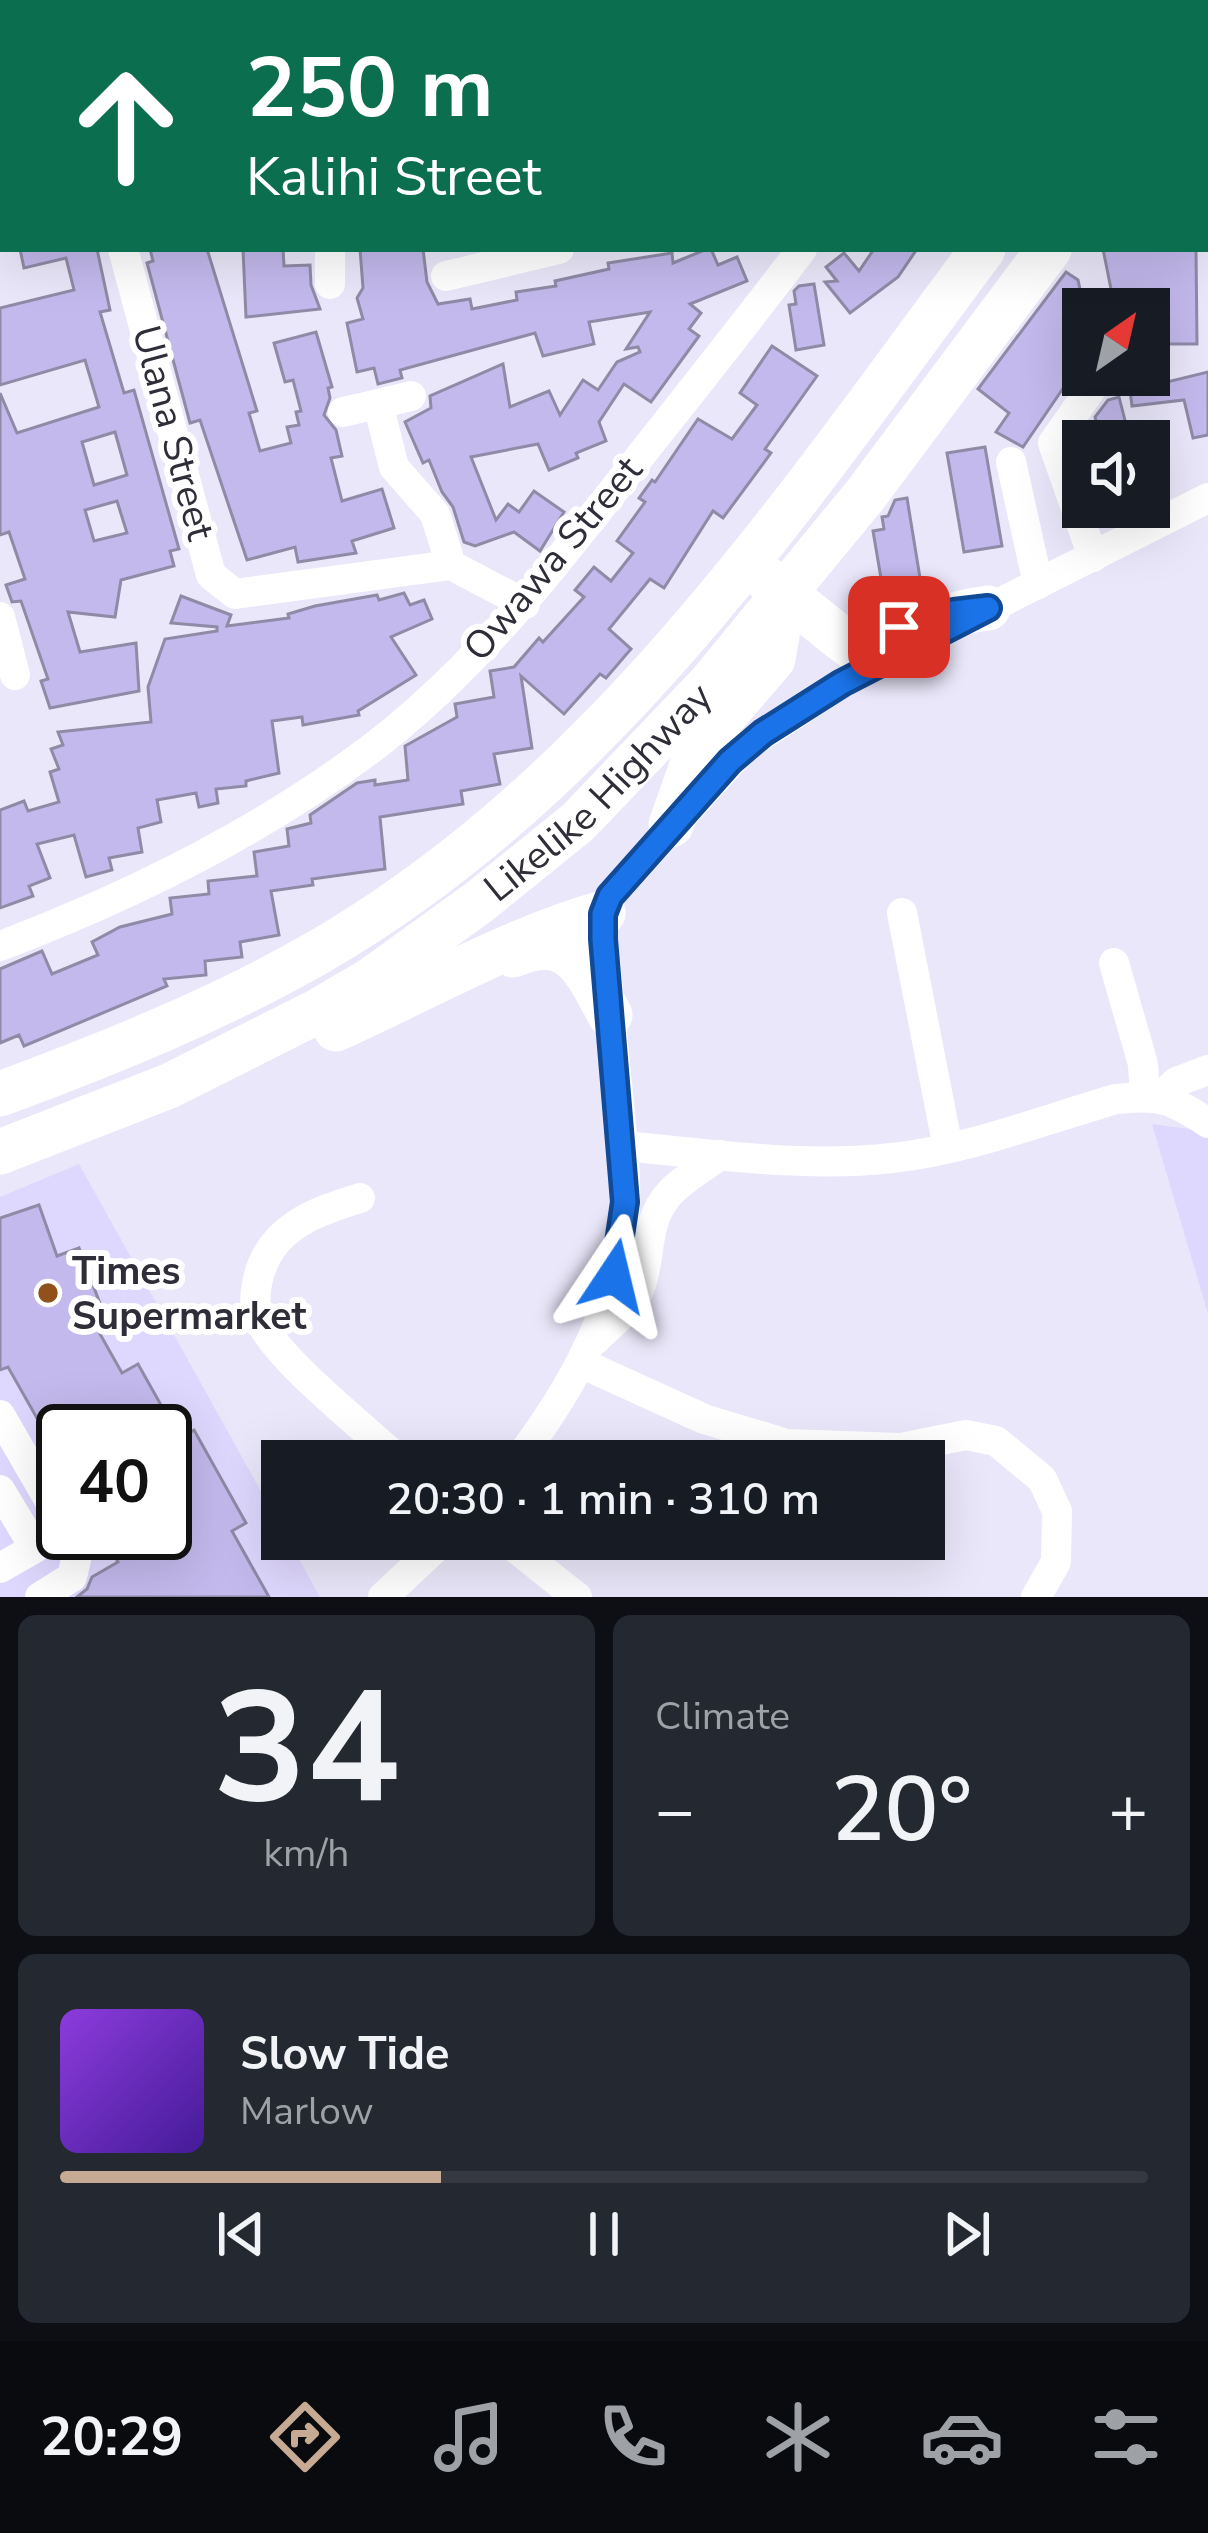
<!DOCTYPE html>
<meta charset="utf-8">
<style>
body{margin:0;font-family:"Nunito Sans",sans-serif;background:#242831;color:#f1f3f6;height:100vh;display:flex;flex-direction:column;font-size:45px;white-space:nowrap}
*{box-sizing:border-box;margin:0}
p{font-size:39px;color:#9ea1a6}
.icon{flex:none;width:66px;height:66px;fill:none;stroke:currentColor;stroke-width:2;stroke-linecap:round;stroke-linejoin:round}
.map{position:relative;height:1597px;overflow:hidden}
.drawer{display:flex;flex-direction:column;gap:18px;padding:18px;background:#0d0f14;flex:1}
.drawer>*{flex:none}
.top-card{position:absolute;left:0px;top:0px;width:1209px;height:252px;box-shadow:0 12px 48px #0002;background:#0b6e4f;color:#fff;overflow:hidden}
.needle{width:78px;rotate:34deg}
.buttons{position:absolute;left:1062px;top:288px;display:grid;gap:24px}
.buttons a{display:grid;place-items:center;width:108px;height:108px;border-radius:0px;background:#171b24;box-shadow:0 12px 48px #0002;font-size:60px}
.speed{position:absolute;left:36px;top:1404px;display:flex;gap:24px;font-size:60px;font-weight:700;text-align:center}
.speed>*{display:grid;place-content:center;width:156px;height:156px;border-radius:50%;background:#171b24;box-shadow:0 12px 48px #0002;line-height:1}
.speed .limit{border:6px solid #111;border-radius:18px;background:#fff;color:#111}
.pin{position:absolute;display:grid;place-items:center;width:102px;height:102px;color:#fff;margin:-51px;border-radius:24px;box-shadow:0 6px 18px #0006}
.me{position:absolute;width:132px;margin:-66px;rotate:10deg;stroke-linejoin:round;filter:drop-shadow(0 0 9px #0008)}
.turn{display:flex;align-items:center;gap:42px;height:252px;padding:0 48px;font-size:54px}
.turn .icon{width:156px;height:156px;stroke-width:2.5}
.turn b{display:block;font-size:84px;line-height:102px}
.big{font-size:90px;font-weight:600;line-height:1.1}
.drawer .card{flex:1;display:flex;flex-direction:column;justify-content:center;gap:18px;min-width:0;padding:0 42px;border-radius:18px;background:#242831}
.drawer .dial{align-items:center;gap:0}
.dial b{font-size:156px;line-height:1}
.song{display:flex;align-items:center;gap:36px}
.cover{width:144px;height:144px;border-radius:18px;background:linear-gradient(135deg,hsl(270 70% 55%),hsl(260 70% 35%))}
.played{height:12px;border-radius:6px;background:linear-gradient(90deg,#c6aa93 35%,#363941 35%)}
.keys{display:flex;justify-content:space-around;direction:ltr}
.heat{display:flex;justify-content:space-between;align-items:center;font-size:66px;direction:ltr}
.drawer .tiles{flex:1;display:grid;gap:18px;grid-template-columns:1fr 1fr}
.card:last-child{grid-column:span 2}
.trip{position:absolute;left:261px;top:1440px;width:684px;height:120px;border-radius:0px;background:#171b24;box-shadow:0 12px 48px #0002;font-weight:600;line-height:120px;text-align:center}
.tab-bar{display:flex;height:192px;justify-content:space-around;align-items:center;background:#090b0e;color:#9ea1a6}
.tab-bar .icon{width:84px;height:84px}
.tab-bar .active{color:#c6aa93}
.tab-bar b{font-size:54px;color:#f1f3f6}
.map>svg:first-child{display:block}
.built{fill:#dfd8fe;fill-rule:evenodd}
.lines{fill:none;stroke-linecap:round;stroke-linejoin:round}
.stream{stroke:#c99b7b;stroke-width:6}
.building{fill:#c3b9ec;stroke:#8f8ba7;stroke-width:3;fill-rule:evenodd}
.minor{stroke:#fff;stroke-width:30}
.highway{stroke:#fff;stroke-width:45}
.route-casing{stroke:#114b97;stroke-width:30}
.route{stroke:#1a73e8;stroke-width:21}
.poi-dot{fill:#91511b;stroke:#fff;stroke-width:4.5}
.labels{text-anchor:middle;dominant-baseline:central;stroke-width:12;stroke-linejoin:round;paint-order:stroke}
.street-label{font-size:39px;fill:#2f2d38;stroke:#fff}
.poi-label{font-size:39px;font-weight:bold;fill:#2f2d38;stroke:#fff;text-anchor:start}
</style>
<div class="map">
<svg width="1208" height="1597" viewBox="0 0 1208 1597">
<rect width="100%" height="100%" fill="#eae7fa"/>
<!-- built -->
<g class="built">
<polygon points="1152,1124 1198,1130 1208,1137 1208,1314"/>
<path d="M 79,1164 L 282,1529 L 282,1539 L 288,1539 L 320,1597 L 0,1597 L 0,1197 ZM 63,1431 L 165,1431 L 165,1533 L 63,1533 Z"/>
</g>
<g class="lines">
<!-- stream -->
<g class="stream">
<polyline points="249,3 255,0"/>
<polyline points="0,60 3,59"/>
</g>
</g>
<!-- building -->
<g class="building">
<path d="M 20,249 L 97,249 L 110,310 L 100,312 L 124,393 L 134,390 L 179,549 L 170,551 L 174,566 L 121,580 L 115,617 L 68,612 L 80,652 L 136,643 L 139,691 L 50,708 L 41,681 L 48,679 L 21,601 L 12,602 L 6,585 L 25,579 L 9,532 L 0,535 L 0,393 L 17,433 L 99,407 L 85,360 L 0,385 L 0,308 L 74,290 L 66,258 L 24,268 ZM 115,432 L 127,475 L 94,485 L 82,442 ZM 117,501 L 127,533 L 94,541 L 85,510 Z"/>
<polygon points="150,249 207,249 257,411 249,413 260,451 291,443 287,427 299,425 296,412 301,411 293,380 285,382 274,343 316,332 332,387 328,388 330,398 324,415 336,430 342,456 331,458 342,501 382,489 394,528 352,541 356,553 298,562 295,547 247,560 200,420 190,423 147,263 153,261"/>
<polygon points="243,249 283,249 284,266 310,265 311,285 320,309 246,317"/>
<polygon points="360,249 423,249 427,282 438,304 470,299 472,309 517,300 516,292 556,286 555,281 609,269 608,263 672,253 673,263 707,249 711,249 718,265 737,257 747,281 690,304 701,313 689,329 699,336 651,402 624,384 599,422 606,441 576,453 578,458 549,470 538,444 471,457 496,520 508,504 519,512 534,491 564,512 540,551 514,532 475,546 464,542 453,507 442,492 429,460 423,463 405,422 431,408 430,396 503,364 510,407 549,391 560,415 583,380 598,390 617,362 640,352 638,347 626,349 650,312 589,322 594,344 543,356 535,333 400,370 402,378 378,384 374,368 357,372 347,323 363,319 357,298 363,288"/>
<polygon points="874,249 917,249 898,277 850,313 825,282 837,281 826,267 844,253 859,271"/>
<polygon points="1103,249 1196,249 1197,344 1159,344 1158,309 1115,309"/>
<polygon points="1066,272 1078,280 1083,303 1083,359 1023,447 996,432 1009,413 978,389"/>
<polygon points="814,284 824,345 796,350 789,305 796,304 794,291 799,286"/>
<polygon points="772,346 817,376 765,449 771,453 723,518 713,511 664,588 650,579 609,629 631,649 606,678 600,674 564,714 521,676 532,748 494,754 500,784 461,791 463,804 380,817 385,869 312,879 313,885 271,891 279,935 240,942 242,957 205,961 206,975 164,979 167,986 24,1046 19,1035 0,1043 0,969 42,951 52,974 98,955 92,942 120,927 172,914 170,898 209,894 208,881 257,876 254,852 289,846 287,829 311,823 310,815 357,783 375,780 375,785 408,780 405,746 457,717 455,704 494,697 490,671 514,667 539,638 543,642 584,597 575,590 594,567 611,581 633,553 617,541 645,502 639,498 652,480 655,482 698,419 732,439 757,405 740,393"/>
<polygon points="1208,372 1208,435 1193,438 1184,400 1132,406 1128,375 1158,375 1159,384"/>
<polygon points="1119,397 1129,436 1101,441 1095,417 1108,400"/>
<polygon points="985,447 1002,546 964,552 947,453"/>
<polygon points="907,498 921,584 883,590 873,531 884,529 882,517 888,516 895,500"/>
<polygon points="404,593 410,605 424,600 432,619 391,637 416,675 358,711 359,715 303,725 302,717 272,721 279,773 246,781 246,786 216,789 218,803 199,807 196,793 157,800 161,822 138,828 142,852 109,858 112,870 86,877 74,835 37,844 50,878 29,886 33,896 0,908 0,810 24,801 28,811 59,802 50,772 59,769 51,749 63,745 58,732 151,722 148,687 165,639 217,631 217,627 171,623 181,596 231,615 227,626 289,618 288,614 315,606 377,595 379,600"/>
<polygon points="39,1205 57,1256 79,1248 110,1330 100,1334 122,1373 138,1364 180,1439 194,1430 246,1523 232,1531 269,1597 77,1597 87,1589 92,1577 118,1562 102,1533 165,1533 165,1431 63,1431 63,1464 8,1367 0,1370 0,1218"/>
</g>
<g class="lines">
<!-- minor -->
<g class="minor">
<polyline points="450,3 450,0"/>
<polyline points="943,3 944,0"/>
<polyline points="0,172 3,172"/>
<polyline points="123,249 211,575 235,594 451,565 525,604"/>
<polyline points="330,249 330,284"/>
<polyline points="446,276 559,249"/>
<polyline points="378,404 411,396"/>
<polyline points="343,412 378,404 394,467 435,514 451,565"/>
<polyline points="1011,462 1038,584"/>
<polyline points="1093,557 1053,443 1101,375"/>
<polyline points="0,617 15,675"/>
<polyline points="972,617 1208,498"/>
<polyline points="902,913 948,1148"/>
<path d="M 0,946 C 132,896 263,831 376,745 C 478,666 556,565 634,464 C 690,393 747,322 802,249"/>
<polyline points="1114,963 1143,1064 1145,1096"/>
<polyline points="1161,1097 1176,1082 1208,1070"/>
<path d="M 623,1146 C 712,1154 803,1168 892,1158 C 968,1150 1043,1120 1116,1099 C 1159,1094 1172,1099 1208,1123"/>
<path d="M 360,1198 C 315,1212 270,1227 258,1279 C 255,1291 254,1304 258,1316 C 272,1356 366,1429 400,1461"/>
<path d="M 595,1340 C 607,1327 625,1315 634,1300 C 652,1271 643,1231 663,1202 C 676,1182 702,1169 720,1155"/>
<polyline points="581,1363 704,1419 787,1444 901,1448 966,1435 996,1441 1042,1479 1057,1511 1056,1562 1036,1597"/>
<polyline points="0,1415 63,1524"/>
<path d="M 517,1461 C 565,1398 606,1328 621,1249 C 630,1198 623,1145 618,1094 C 613,1042 608,990 603,939 L 603,913 L 610,896 L 746,746 L 842,683 L 897,655"/>
<polyline points="0,1490 35,1548 0,1568"/>
<polyline points="504,1539 577,1597"/>
<polyline points="40,1597 72,1577 78,1551 68,1533"/>
<polyline points="383,1597 445,1539"/>
</g>
<!-- highway -->
<g class="highway">
<polyline points="1166,3 1169,0"/>
<polyline points="1206,53 1208,50"/>
<path d="M 763,576 L 839,637 L 851,646 L 874,651 C 912,630 944,613 988,608"/>
<polyline points="671,825 699,745 773,659 784,595"/>
<path d="M 513,955 C 572,930 586,972 610,1015"/>
<path d="M 336,1029 C 425,989 509,940 603,913"/>
<path d="M 0,1094 C 110,1053 220,1009 322,950 C 606,784 791,507 983,249"/>
<path id="s1" d="M 0,1152 L 169,1086 L 320,1010 L 371,980 L 479,902 L 578,822 L 710,684 L 866,494 L 1049,249"/>
</g>
</g>
<g class="lines">
<!-- route casing -->
<g class="route-casing">
<polyline id="route" points="614,1276 625,1202 603,939 603,914 610,896 730,761 763,733 842,683 988,608 954,612 899,627"/>
</g>
<!-- route -->
<use href="#route" class="route"/>
</g>
<!-- markers -->
<circle class="poi-dot" cx="48" cy="1293" r="12"/>
<g class="labels">
<!-- street labels -->
<g class="street-label">
<text transform="translate(173 433) rotate(75)">Ulana Street</text>
<text transform="translate(553 559) rotate(-50)">Owawa Street</text>
<text stroke="none"><textPath href="#s1" startOffset="705">Likelike Highway</textPath></text>
</g>
<!-- poi labels -->
<g class="poi-label">
<text x="72" y="1271">Times<tspan x="72" dy="45">Supermarket</tspan></text>
</g>
</g>
</svg>
<div class="buttons">
<a><svg class="needle" viewBox="-14 -14 28 28"><path d="M0-13l5 13h-10z" fill="#e53935"/><path d="M0 13l5-13h-10z" fill="#9ea1a6"/></svg></a>
<a><svg class="icon" aria-label="sound" viewBox="0 0 24 24"><path d="M4 9h4l5-4v14l-5-4H4zM17 9q2 3 0 6"/></svg></a>
</div>
<div class="speed"><div class="limit">40</div></div>
<div class="pin" style="left:899px;top:627px;background:#d93025"><svg class="icon" aria-label="arrive" viewBox="0 0 24 24"><path d="M6 21V4h12l-3 4 3 4H6"/></svg></div>
<svg class="me" style="left:614px;top:1276px" viewBox="-20 -20 40 40"><path d="M0-17L14 15 0 8-14 15z" fill="#1a73e8" stroke="#fff" stroke-width="4"/></svg>
<div class="trip">20:30 · 1 min · 310 m</div>
<div class="top-card">
<div class="turn"><svg class="icon" aria-label="ahead" viewBox="0 0 24 24"><path d="M12 20V5M6 11l6-6 6 6"/></svg><div><b>250 m</b>Kalihi Street</div></div>
</div>
</div>
<section class="drawer">
<div class="tiles">
<div class="card dial"><b>34</b><p>km/h</p></div>
<div class="card"><p>Climate</p>
<div class="heat"><a>−</a><b class="big">20°</b><a>+</a></div>
</div>
<div class="card">
<div class="song"><i class="cover"></i><div><b>Slow Tide</b><p>Marlow</p></div></div>
<div class="played"></div>
<div class="keys"><svg class="icon" aria-label="previous" viewBox="0 0 24 24"><path d="M18 5L8 12l10 7zM5 5v14"/></svg><svg class="icon" aria-label="pause" viewBox="0 0 24 24"><path d="M8 5v14M16 5v14"/></svg><svg class="icon" aria-label="next" viewBox="0 0 24 24"><path d="M6 5l10 7-10 7zM19 5v14"/></svg></div>
</div>
</div>
</section>
<nav class="tab-bar">
<b>20:29</b>
<svg class="icon active" aria-label="directions" viewBox="0 0 24 24"><path d="M12 3l9 9-9 9-9-9zM9 14v-3h6M13 9l2 2-2 2"/></svg>
<svg class="icon" aria-label="music" viewBox="0 0 24 24"><path d="M9 18V5l10-2v13"/><circle cx="6" cy="18" r="3"/><circle cx="16" cy="16" r="3"/></svg>
<svg class="icon" aria-label="phone" viewBox="0 0 24 24"><path d="M5 4h4l2 5-3 2q2 4 5 5l2-3 5 2v4C11 20 4 13 5 4z"/></svg>
<svg class="icon" aria-label="climate" viewBox="0 0 24 24"><path d="M12 3v18M4 7l16 10M4 17L20 7"/></svg>
<svg class="icon" aria-label="car" viewBox="0 0 24 24"><path d="M5 17H2v-5l4-1 3-4h7l3 4 3 1v5h-3M9 17h6M6 11h13"/><circle cx="7" cy="17" r="2"/><circle cx="17" cy="17" r="2"/></svg>
<svg class="icon" aria-label="filters" viewBox="0 0 24 24"><path d="M4 7h16M4 17h16"/><circle cx="9" cy="7" r="2"/><circle cx="15" cy="17" r="2"/></svg>
</nav>
